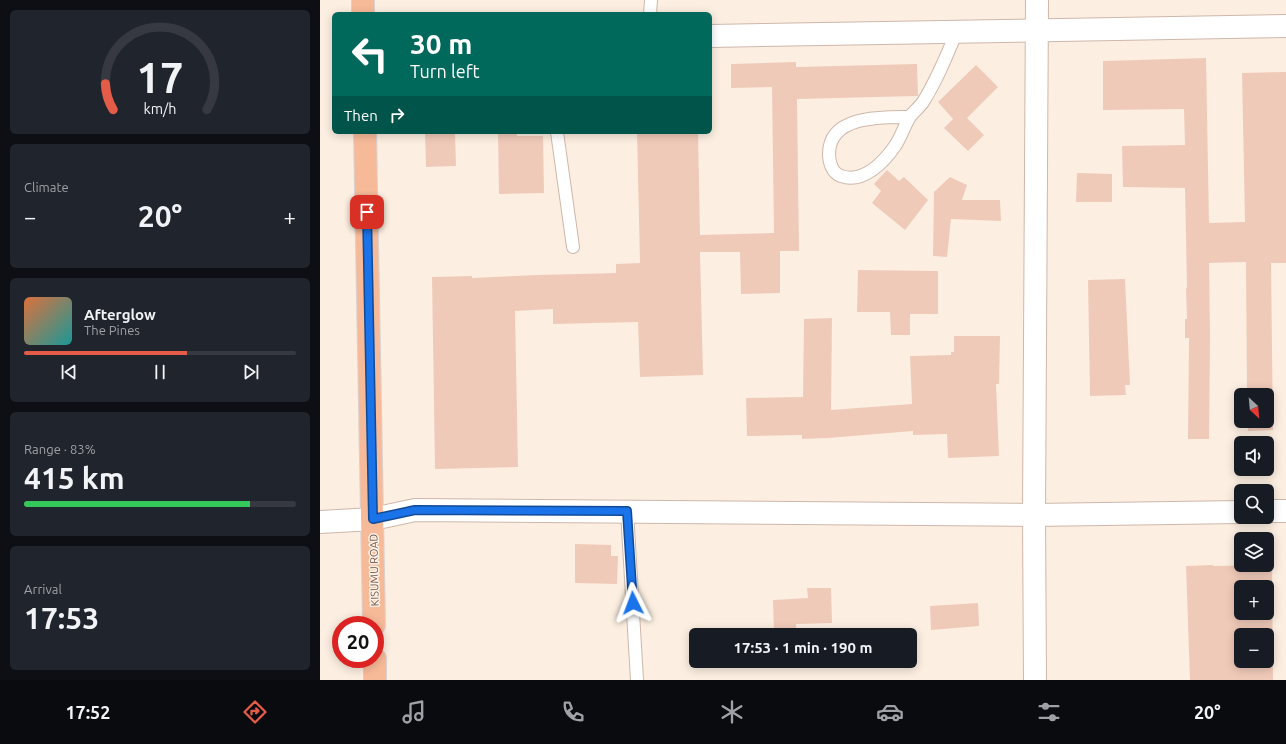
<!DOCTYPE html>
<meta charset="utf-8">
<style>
body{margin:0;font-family:Ubuntu,sans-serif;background:#20242c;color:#f1f3f6;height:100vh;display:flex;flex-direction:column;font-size:15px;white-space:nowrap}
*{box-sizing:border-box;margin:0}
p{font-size:13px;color:#9ea1a6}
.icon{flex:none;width:22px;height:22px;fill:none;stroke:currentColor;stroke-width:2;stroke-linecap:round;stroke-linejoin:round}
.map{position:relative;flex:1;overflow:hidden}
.side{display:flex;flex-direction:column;gap:10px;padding:10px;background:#0d0f14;width:320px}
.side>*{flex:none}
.banner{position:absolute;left:12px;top:12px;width:380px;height:122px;border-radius:6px;box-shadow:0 2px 10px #0003;background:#00695c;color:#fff;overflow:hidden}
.needle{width:26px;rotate:154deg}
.tools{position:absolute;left:914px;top:388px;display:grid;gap:8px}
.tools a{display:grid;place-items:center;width:40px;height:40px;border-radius:6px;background:#171b24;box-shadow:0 2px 10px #0003;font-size:20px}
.speed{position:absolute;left:12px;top:616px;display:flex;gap:8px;font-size:20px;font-weight:700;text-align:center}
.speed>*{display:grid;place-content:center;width:52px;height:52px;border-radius:50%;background:#171b24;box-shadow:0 2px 10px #0003;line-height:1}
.speed .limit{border:6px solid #d22;background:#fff;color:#111}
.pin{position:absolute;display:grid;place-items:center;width:34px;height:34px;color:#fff;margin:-17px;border-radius:8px;box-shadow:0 2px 6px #0006}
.me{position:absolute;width:44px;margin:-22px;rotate:357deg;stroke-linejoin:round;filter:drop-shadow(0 0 3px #0008)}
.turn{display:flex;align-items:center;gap:14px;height:84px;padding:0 12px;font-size:18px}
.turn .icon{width:52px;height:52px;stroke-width:2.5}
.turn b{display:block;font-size:28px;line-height:34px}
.then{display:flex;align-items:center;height:38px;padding:0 12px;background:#0003;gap:8px;font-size:15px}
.big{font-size:30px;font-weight:700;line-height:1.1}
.side .tile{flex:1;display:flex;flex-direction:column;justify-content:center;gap:6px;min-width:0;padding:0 14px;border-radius:6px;background:#20242c}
.side .dial{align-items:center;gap:0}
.dial svg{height:104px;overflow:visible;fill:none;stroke:#363941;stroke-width:7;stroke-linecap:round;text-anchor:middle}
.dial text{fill:#f1f3f6;stroke:none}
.song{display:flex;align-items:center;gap:12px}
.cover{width:48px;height:48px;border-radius:6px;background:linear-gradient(135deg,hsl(20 70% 55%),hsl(180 70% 35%))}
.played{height:4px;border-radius:2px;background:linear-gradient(90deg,#e45c47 60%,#363941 60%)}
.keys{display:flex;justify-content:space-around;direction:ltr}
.heat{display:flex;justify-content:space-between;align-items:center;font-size:22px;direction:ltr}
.charge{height:6px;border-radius:3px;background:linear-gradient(90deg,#34c759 83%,#363941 0)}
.trip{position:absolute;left:369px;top:628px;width:228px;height:40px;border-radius:6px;background:#171b24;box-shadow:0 2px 10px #0003;font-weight:700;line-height:40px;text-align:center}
.menu{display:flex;height:64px;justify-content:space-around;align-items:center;background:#090b0e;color:#9ea1a6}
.menu .icon{width:28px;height:28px}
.menu .on{color:#e45c47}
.menu b{font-size:18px;color:#f1f3f6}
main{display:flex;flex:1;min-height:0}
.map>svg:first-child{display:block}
.building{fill:#f0cab9;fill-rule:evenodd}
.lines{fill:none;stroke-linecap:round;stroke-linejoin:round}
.service-casing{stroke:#ceb7ab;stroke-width:14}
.minor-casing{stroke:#ceb7ab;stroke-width:24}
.trunk-casing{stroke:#dad2d0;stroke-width:24}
.service{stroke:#fff;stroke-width:12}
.minor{stroke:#fff;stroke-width:22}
.trunk{stroke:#f7ba99;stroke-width:22}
.route-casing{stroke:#114b97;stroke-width:10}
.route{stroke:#1a73e8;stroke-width:7}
.labels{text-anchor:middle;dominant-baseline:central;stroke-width:3;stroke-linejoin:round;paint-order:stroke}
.street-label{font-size:11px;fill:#725349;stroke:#fff3e7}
</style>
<main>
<section class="side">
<div class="tile dial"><svg viewBox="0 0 100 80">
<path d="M14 69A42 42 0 1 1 86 69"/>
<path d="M14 69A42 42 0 0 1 8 49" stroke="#e45c47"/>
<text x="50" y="56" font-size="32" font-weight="700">17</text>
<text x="50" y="72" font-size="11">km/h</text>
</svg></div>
<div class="tile"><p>Climate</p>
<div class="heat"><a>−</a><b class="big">20°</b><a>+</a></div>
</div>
<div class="tile">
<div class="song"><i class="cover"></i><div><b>Afterglow</b><p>The Pines</p></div></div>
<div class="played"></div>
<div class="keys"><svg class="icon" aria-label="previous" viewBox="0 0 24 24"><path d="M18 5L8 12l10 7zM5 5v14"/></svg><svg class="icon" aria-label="pause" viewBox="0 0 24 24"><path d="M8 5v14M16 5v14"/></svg><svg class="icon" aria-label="next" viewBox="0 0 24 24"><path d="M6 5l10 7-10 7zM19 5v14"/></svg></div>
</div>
<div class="tile"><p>Range · 83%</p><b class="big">415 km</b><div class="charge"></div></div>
<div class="tile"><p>Arrival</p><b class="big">17:53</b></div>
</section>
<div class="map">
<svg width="966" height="680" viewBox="0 0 966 680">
<rect width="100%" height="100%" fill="#fcefe1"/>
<!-- building -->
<g class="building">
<polygon points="886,58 889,223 925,222 922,73 966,72 966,263 951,263 953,430 928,431 928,421 947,421 947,395 927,395 926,262 889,263 890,337 889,439 868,439 869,338 865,338 865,319 867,319 866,288 867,288 865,188 803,187 802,146 865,145 864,109 783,110 783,61"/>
<polygon points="476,62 476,67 597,64 598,96 477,99 479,251 460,251 460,293 421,294 420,252 380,252 383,375 320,377 318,322 233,324 233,309 195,311 198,467 115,469 112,277 152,276 152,278 218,275 296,273 296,264 320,263 317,132 378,132 380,235 454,233 452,87 411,88 411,64"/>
<polygon points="656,65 678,87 647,118 664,135 648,151 624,128 633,119 618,102"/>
<polygon points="105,132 135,132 136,166 106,167"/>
<polygon points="178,132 197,132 197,136 223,136 224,193 179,194"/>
<polygon points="567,170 579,181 584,177 608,200 585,230 552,203 561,191 554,184"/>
<polygon points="757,173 792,174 792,202 756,202"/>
<polygon points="630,177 647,185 642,200 680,200 681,221 631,219 627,257 613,256 614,192"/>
<polygon points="538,270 618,271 618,314 590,314 590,335 571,335 570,312 537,312"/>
<polygon points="805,279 810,385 805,385 806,395 770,396 768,280"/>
<polygon points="512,318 511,410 592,404 590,356 631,355 631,352 634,352 634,336 680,336 679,384 676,384 679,456 628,458 627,434 593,435 593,431 508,438 482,439 482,435 427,436 426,398 483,397 484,319"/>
<polygon points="255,544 291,545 291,556 298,556 297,584 255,583"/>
<path d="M 893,565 L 893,566 L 952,565 L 953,680 L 870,680 L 866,566 ZM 921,587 L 947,587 L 947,613 L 921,613 ZM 921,635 L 947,635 L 947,661 L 921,661 Z"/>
<polygon points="487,588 511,588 512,623 476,624 477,635 454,635 453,600 488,598"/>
<polygon points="658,603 659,626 611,630 610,606"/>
</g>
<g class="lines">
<!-- service casing -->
<g class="service-casing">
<g id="service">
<polyline points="330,14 331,0"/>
<path d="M 590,117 C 562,117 509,115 509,154 C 509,162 512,173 521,176 C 543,184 564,162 575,146 C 581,137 584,127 589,118 C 593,112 599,108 603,102 C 617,80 627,55 637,31"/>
<polyline points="237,132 253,247"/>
<polyline points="307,511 317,680"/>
</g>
</g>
<!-- minor casing -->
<g class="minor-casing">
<g id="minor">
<polyline points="390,36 966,26"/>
<polyline points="947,511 966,511"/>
<polyline points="0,522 53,519 95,510 714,515 921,512"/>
<polyline points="715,680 714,515 717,0"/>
</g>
</g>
<!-- trunk casing -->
<g class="trunk-casing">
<g id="trunk">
<polyline points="43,0 43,14"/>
<polyline points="45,132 54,625"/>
<polyline points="55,659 55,680"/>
</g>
</g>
<!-- service -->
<use href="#service" class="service"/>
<!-- minor -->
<use href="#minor" class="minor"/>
<!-- trunk -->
<use href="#trunk" class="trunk"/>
</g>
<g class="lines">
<!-- route casing -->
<g class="route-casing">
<polyline id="route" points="47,212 53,519 95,510 307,511 313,603"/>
</g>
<!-- route -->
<use href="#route" class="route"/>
</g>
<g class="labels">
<!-- street labels -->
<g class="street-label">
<text transform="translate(54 570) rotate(-91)">KISUMU ROAD</text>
</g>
</g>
</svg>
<div class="tools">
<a><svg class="needle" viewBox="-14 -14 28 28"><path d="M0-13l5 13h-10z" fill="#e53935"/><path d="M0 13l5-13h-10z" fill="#9ea1a6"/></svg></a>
<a><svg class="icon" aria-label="sound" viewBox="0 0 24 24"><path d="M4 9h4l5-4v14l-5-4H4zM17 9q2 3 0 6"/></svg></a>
<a><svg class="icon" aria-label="search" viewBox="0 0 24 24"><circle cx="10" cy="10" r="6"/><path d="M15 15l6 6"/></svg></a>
<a><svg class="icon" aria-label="layers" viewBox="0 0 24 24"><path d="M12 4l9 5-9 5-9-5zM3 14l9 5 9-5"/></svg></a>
<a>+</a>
<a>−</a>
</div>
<div class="speed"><div class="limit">20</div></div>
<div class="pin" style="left:47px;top:212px;background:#d93025"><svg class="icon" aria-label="arrive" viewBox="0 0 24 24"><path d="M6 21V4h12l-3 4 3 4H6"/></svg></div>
<svg class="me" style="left:313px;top:603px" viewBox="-20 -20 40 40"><path d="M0-17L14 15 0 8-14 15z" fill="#1a73e8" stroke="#fff" stroke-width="4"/></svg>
<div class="trip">17:53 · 1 min · 190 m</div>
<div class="banner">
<div class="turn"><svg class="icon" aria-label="left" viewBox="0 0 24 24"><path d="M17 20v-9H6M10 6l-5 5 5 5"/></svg><div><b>30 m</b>Turn left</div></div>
<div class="then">Then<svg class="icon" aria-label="right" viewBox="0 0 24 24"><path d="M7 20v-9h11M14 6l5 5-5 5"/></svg></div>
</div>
</div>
</main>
<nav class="menu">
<b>17:52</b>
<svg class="icon on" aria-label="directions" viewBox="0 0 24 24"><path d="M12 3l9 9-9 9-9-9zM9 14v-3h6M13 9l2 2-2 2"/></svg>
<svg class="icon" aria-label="music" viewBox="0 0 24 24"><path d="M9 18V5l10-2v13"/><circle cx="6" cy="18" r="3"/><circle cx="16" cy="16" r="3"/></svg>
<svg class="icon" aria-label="phone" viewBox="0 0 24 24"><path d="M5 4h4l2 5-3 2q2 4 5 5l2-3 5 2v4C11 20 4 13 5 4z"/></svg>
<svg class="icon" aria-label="climate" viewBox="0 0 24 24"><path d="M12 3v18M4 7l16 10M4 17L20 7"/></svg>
<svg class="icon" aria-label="car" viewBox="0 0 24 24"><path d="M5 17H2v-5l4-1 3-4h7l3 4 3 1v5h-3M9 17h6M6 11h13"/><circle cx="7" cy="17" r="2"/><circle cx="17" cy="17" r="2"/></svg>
<svg class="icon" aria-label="filters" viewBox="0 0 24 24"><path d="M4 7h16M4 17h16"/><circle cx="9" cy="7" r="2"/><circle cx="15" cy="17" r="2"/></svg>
<b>20°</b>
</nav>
